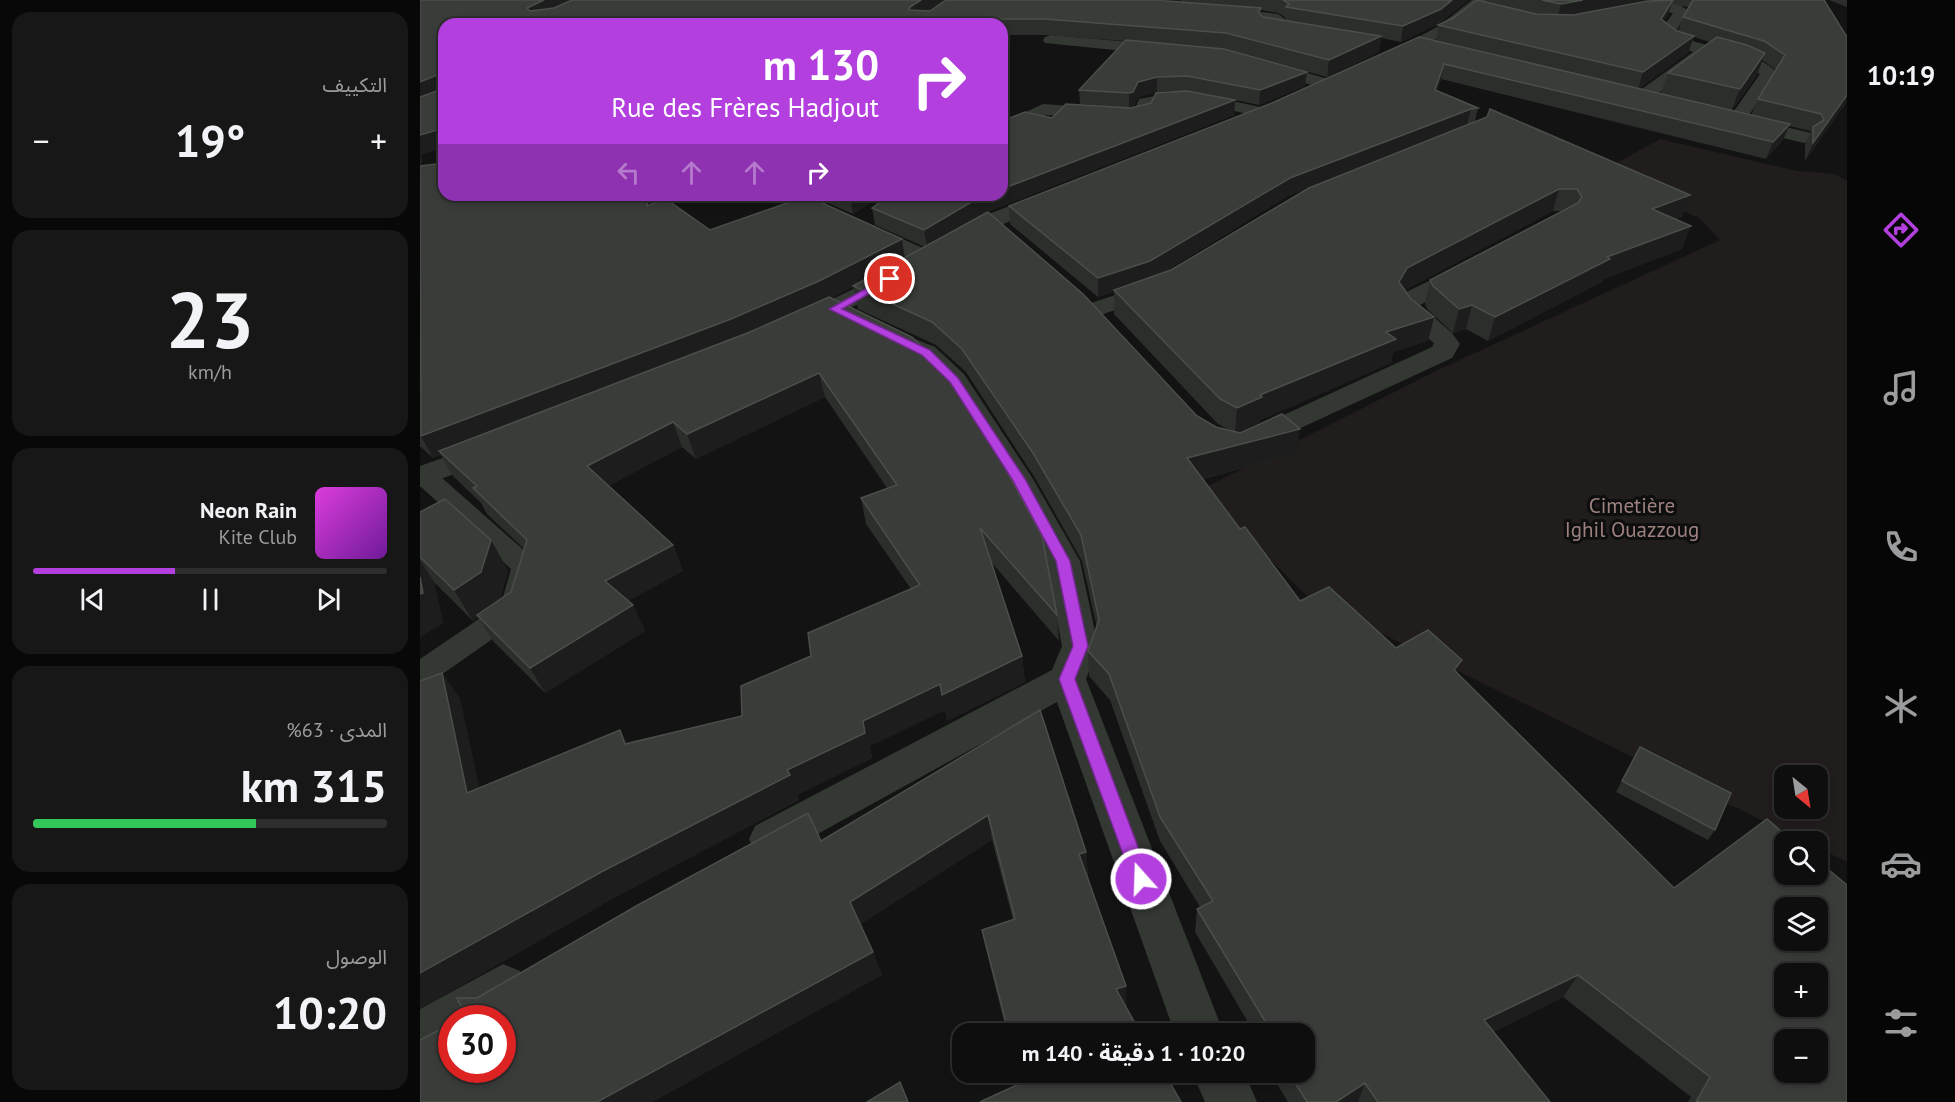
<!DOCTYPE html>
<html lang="ar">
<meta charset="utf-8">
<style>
body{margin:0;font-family:"PT Sans","Noto Sans Arabic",sans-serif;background:#171717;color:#f1f3f6;direction:rtl;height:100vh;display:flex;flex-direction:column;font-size:22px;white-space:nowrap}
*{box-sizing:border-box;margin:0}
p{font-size:20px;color:#9b9c9e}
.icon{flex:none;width:33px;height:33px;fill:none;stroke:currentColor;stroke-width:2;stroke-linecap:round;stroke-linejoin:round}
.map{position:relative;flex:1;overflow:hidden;direction:ltr}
.panel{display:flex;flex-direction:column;gap:12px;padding:12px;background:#080808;width:420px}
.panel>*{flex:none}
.banner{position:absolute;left:18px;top:18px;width:570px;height:183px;border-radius:18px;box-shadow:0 3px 9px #0003,0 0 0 2px #2e2e2e;direction:rtl;background:#b23fde;color:#fff;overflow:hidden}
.needle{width:39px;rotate:150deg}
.buttons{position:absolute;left:1354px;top:765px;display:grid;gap:12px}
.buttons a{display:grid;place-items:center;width:54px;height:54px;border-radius:12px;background:#0e0e0e;box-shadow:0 3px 9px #0003,0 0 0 2px #2e2e2e;font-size:30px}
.speed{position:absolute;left:18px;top:1005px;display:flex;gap:12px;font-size:30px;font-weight:700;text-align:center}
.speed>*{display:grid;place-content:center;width:78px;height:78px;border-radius:50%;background:#0e0e0e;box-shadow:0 3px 9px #0003,0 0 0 2px #2e2e2e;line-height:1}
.speed .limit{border:9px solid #d22;background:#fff;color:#111}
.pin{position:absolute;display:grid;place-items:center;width:51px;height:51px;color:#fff;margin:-26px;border:3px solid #fff;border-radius:50%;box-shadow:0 2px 6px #0007}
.me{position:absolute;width:66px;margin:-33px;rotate:340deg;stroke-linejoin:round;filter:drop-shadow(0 0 4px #0008)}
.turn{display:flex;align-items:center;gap:21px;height:126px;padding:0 30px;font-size:27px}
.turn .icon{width:78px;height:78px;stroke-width:2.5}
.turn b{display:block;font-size:42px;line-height:51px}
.lanes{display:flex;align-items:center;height:57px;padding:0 30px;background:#0003;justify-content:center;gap:30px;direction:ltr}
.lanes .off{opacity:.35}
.big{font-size:45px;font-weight:700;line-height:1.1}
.panel .widget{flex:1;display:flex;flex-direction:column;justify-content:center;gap:9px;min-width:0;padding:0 21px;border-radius:18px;background:#171717}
.panel .dial{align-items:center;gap:0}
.dial b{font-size:78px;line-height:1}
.song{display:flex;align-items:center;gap:18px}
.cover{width:72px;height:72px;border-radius:9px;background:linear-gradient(135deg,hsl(300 70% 55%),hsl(280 70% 35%))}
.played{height:6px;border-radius:3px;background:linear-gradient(90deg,#b23fde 40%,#2e2e2e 40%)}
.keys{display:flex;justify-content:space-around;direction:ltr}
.heat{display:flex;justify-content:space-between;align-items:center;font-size:33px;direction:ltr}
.charge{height:9px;border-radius:4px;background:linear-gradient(90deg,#34c759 63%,#2e2e2e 0)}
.trip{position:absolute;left:532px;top:1023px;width:363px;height:60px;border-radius:18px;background:#0e0e0e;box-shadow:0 3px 9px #0003,0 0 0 2px #2e2e2e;font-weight:700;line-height:60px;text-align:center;direction:rtl}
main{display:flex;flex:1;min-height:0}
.tabs{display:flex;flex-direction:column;width:108px;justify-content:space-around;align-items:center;background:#060606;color:#9b9c9e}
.tabs .icon{width:42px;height:42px}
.tabs .selected{color:#b23fde}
.tabs b{font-size:27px;color:#f1f3f6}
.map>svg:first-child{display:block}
.green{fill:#211d1c;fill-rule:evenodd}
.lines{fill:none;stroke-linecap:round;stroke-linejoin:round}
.service{fill:#343833;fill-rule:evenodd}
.minor{fill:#343833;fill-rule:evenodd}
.wall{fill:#2b2e2b;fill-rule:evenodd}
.shaded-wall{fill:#1c1d1c}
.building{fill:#393c38;stroke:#4a4f49;stroke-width:1.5;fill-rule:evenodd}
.route{fill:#b23fde;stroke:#742990;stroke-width:1.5}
.labels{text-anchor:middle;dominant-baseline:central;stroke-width:6;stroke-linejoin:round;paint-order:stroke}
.park-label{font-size:21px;fill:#9c817e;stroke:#0d0e0d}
</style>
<main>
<nav class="tabs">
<b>10:19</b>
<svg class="icon selected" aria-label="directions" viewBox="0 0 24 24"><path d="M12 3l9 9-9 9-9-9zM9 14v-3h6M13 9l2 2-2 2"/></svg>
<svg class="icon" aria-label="music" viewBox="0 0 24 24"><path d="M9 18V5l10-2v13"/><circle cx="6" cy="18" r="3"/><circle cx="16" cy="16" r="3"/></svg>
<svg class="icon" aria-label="phone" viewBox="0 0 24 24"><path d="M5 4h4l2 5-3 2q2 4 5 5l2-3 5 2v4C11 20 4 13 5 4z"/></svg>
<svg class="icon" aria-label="climate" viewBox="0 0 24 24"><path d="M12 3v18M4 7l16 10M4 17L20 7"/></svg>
<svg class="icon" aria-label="car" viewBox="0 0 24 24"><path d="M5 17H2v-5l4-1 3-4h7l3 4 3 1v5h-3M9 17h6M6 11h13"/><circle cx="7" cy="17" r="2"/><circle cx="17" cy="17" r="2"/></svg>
<svg class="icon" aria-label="filters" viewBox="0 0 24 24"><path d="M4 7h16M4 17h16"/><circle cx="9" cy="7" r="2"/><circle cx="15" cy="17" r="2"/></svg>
</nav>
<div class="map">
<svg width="1427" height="1102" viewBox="0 0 1427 1102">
<rect width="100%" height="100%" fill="#121312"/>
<!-- green -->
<path class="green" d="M 1240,139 L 1377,171 L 1415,174 L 1427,181 L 1427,862 L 1398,848 L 1398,842 L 1384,841 L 889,598 L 780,490 L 1020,369 L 1300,240 L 1279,218 L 1178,173 ZM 1365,776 L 1398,776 L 1398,808 L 1365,808 Z"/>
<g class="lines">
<!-- service -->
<polygon class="service" points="4,468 13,470 115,560 119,567 104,617 11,682 0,686 0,659 81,604 91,569 0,486 0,469"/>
<!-- minor -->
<g class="minor">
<path d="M 1052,0 L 1068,0 C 1055,17 980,66 960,61 L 958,58 L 1019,26 Z"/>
<path d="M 1235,1 C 1246,1 1260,2 1268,11 L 1255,33 L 1264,38 C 1289,48 1341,52 1357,73 L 1327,118 L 1391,133 L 1394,137 L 1391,141 L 1384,143 L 1309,125 L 1307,121 L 1340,74 L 1320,64 L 1287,56 L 1227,102 L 1215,102 L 1212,98 L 1215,94 L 1273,52 L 1253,45 L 1238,34 L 1253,13 L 1235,10 L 1208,16 L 1201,12 L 1203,9 Z"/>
<polygon points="798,7 858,14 865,19 860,24 882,28 885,31 877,36 842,30 839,27 846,21 793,14 791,11 793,8"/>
<polygon points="631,35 744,45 752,50 744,55 625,43 623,40 625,37"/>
<polygon points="842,60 915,81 918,85 909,90 836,69 834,65"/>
<path d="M 751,93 L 783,95 L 850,109 L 853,113 L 844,118 C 811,111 767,95 734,106 L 730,116 L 710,121 L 626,115 L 582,137 L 582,123 L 623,104 L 709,110 L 715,109 L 719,99 Z"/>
<polygon points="630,191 637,193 641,197 637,201 579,226 544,247 528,247 525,242 528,237 563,216"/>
<polygon points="368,195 385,195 516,254 520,259 516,264 500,264 369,203 365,199"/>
<polygon points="1046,263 1054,265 1058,270 1054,275 1000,305 1032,333 1040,344 1032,358 842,446 832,449 822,446 817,440 822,434 1012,347 1014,343 986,321 976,305 984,293"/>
<polygon points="475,269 483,271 487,276 483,281 391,328 382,331 373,328 369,323 373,318"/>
<polygon points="735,282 744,284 747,289 744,294 674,317 665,315 662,310 665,305"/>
<polygon points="485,335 515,347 544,374 613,479 660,561 678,646 666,679 804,1034 755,1034 637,702 365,852 350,858 335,852 329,839 335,826 632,670 642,646 626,561 583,479 523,385 497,359 476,349 472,343 476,337"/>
<polygon points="68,442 78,445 83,451 78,457 0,487 0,466"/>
<path d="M 83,964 L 100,971 L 107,988 C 91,1025 66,1018 32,1018 L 32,1045 L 0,1061 L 0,1009 Z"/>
<polygon points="772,1072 824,1072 837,1102 785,1102"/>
</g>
</g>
<!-- wall -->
<g class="wall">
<path d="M 0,0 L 526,0 L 509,11 L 510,11 L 526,0 L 1049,0 L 1018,24 L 981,42 L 961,38 L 959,52 L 907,77 L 805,49 L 752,45 L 885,86 L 839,105 L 815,100 L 814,115 L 562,214 L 540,228 L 777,416 L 796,427 L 809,430 L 798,424 L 694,314 L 694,292 L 678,297 L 590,224 L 589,206 L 1016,41 L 1018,25 L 1067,2 L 1068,0 L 1404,0 L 1427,101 L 1385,161 L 1385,145 L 1391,131 L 1369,126 L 1363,140 L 1346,159 L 1021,79 L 1017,91 L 1058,108 L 1055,121 L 1270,195 L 1262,217 L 1256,219 L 1262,249 L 1184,279 L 1182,282 L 1068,341 L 1046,329 L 1033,333 L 1008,310 L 1005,304 L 1010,280 L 1142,211 L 1133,211 L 985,290 L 991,299 L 1014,317 L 1008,341 L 973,352 L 971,363 L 840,420 L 840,422 L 818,432 L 877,453 L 783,479 L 820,529 L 880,601 L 976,648 L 1038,674 L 1427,1102 L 1268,1102 L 1271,1097 L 1143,997 L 1073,1032 L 1130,1102 L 868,1102 L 850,1072 L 885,1072 L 885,1034 L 835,1034 L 775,932 L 777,909 L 780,907 L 740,841 L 690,700 L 669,676 L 668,651 L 677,628 L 662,561 L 615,478 L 546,372 L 516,345 L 438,309 L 433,286 L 411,298 L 637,615 L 639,641 L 572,563 L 602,656 L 605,682 L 527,721 L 525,710 L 450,746 L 452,758 L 377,795 L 379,800 L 199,895 L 0,1009 L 22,673 L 40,699 L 59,788 L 208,743 L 322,716 L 391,656 L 491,589 L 446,524 L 441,498 L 467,488 L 405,397 L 276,459 L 262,447 L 188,486 L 253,545 L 263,571 L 208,601 L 213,605 L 225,631 L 125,693 L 73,641 L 58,617 L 53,621 L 14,582 L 23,623 L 0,637 L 0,512 L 88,570 L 80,600 L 91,592 L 104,549 L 67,514 L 61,503 L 33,476 L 21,455 L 13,458 L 1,447 L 0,447 L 0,166 L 24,195 L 232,195 L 234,203 L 290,230 L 485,258 L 505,247 L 455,225 L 452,208 L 632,118 L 795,96 L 767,91 L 737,92 L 718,97 L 713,107 L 709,108 L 660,104 L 659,90 L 705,41 L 625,35 L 582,35 L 582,24 L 24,24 L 1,155 L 2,164 L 0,165 ZM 1251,4 L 1268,7 L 1268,8 L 1263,17 L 1258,31 L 1244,21 L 1248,15 ZM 841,10 L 858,13 L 865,17 L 865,20 L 843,17 L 841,14 ZM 1274,37 L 1290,42 L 1248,73 L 1241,93 L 1219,88 L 1268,53 ZM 1342,60 L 1356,70 L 1338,99 L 1331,115 L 1312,110 L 1337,75 ZM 1000,144 L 751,270 L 739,275 L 868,196 Z"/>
<polygon points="1409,0 1427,0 1427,7"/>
<polygon points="390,195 463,195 433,214"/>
<polygon points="620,710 666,852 668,876 707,1008 721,1034 587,1034 567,953 562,930 593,920 572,840 440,924 453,952 462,975 232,1102 0,1102 57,998 401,841"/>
<polygon points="1220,747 1295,830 1288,840 1196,792"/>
</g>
<!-- shaded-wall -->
<g class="shaded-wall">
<polygon points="124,0 152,0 113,24 107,8"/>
<polygon points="501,0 526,0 492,22 489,10 490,7"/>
<polygon points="737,0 761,0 761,3"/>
<polygon points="1032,0 1049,0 1018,24 981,42 983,26"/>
<polygon points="1163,0 1237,0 1236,2 1137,19 1141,4"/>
<polygon points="1253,0 1248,15 1236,34 1241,19"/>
<polygon points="559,19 560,24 553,24"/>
<polygon points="961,36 959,52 907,77 909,60"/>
<polygon points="1274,36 1268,53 1218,90 1223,72"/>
<polygon points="1345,53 1337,75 1311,111 1320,89"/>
<polygon points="1024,64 1021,79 1012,106 1015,90"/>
<polygon points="887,72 885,86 839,105 840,90"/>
<polygon points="17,75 24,90 0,102 0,82"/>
<polygon points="737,77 737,92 718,97 713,107 709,108 709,93 718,82"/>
<polygon points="1427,95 1427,101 1385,161 1393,143"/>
<polygon points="815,100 814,115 562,214 507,247 504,230 560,197 566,195 582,195 582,189"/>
<polygon points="1051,109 1047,125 868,196 730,280 694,290 694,292 678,297 678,278 870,178"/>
<polygon points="1370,124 1363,140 1346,159 1353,142"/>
<polygon points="24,128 24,148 1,155 2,164 0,165 0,135"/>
<polygon points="1139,189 1133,211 982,292 979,282 987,268"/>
<polygon points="228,195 232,195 235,206 227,206"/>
<polygon points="434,195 463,195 433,214 430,198"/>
<polygon points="1270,195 1262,217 1224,231 1232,209"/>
<polygon points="1271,226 1262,249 1184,279 1182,282 1068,341 1075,317 1187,257"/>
<polygon points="482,239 485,259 404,302 317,340 19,451 21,455 13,458 1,436"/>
<polygon points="1052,305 1046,329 1033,333 1039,309"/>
<polygon points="1014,317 1008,341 973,352 971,363 840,420 840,422 815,433 817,408 966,332"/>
<polygon points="399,373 405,397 276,459 267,434"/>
<polygon points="253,422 262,447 178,491 167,466"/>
<polygon points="880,429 877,453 766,483 767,458"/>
<polygon points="71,540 88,570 79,603 53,621 34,590"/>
<polygon points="253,545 263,571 197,607 185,581"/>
<polygon points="0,560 14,582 23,623 0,637"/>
<polygon points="213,605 225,631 125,693 110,668"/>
<polygon points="602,656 605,682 527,721 522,695"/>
<polygon points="1042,660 1034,685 1034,670"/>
<polygon points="22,673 40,699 66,818 47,793"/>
<polygon points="520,684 525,710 450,746 452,758 377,795 379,800 199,895 0,1009 0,973 183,871 367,770 443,721"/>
<polygon points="200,730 214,755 205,744"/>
<polygon points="568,815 572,840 438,926 430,902"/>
<polygon points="666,852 668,876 659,854"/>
<polygon points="453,952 462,975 232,1102 177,1102"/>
<polygon points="1158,975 1143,997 1052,1042 1064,1020"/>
<polygon points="706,986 707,1008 696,989"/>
<polygon points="945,1083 938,1102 916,1102"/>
</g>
<!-- building -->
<g class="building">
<polygon points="0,0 124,0 107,8 110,11 134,8 152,0 501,0 490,7 489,10 510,11 526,0 745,0 746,1 841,8 838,12 843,17 961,36 909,60 806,33 624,19 559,19 553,24 24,24 24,128 0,135 0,97 17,91 17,75 0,82"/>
<polygon points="863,0 1032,0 1021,9 983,26 866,7 869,4"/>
<polygon points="1057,0 1116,14 1153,15 1228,1 1253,0 1241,19 1257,31 1274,36 1223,72 1018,25 1033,18"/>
<polygon points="1122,0 1163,0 1141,4"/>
<polygon points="1273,0 1404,0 1427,37 1427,95 1393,143 1393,127 1404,120 1401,114 1338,99 1365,55 1344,41 1263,17"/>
<polygon points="999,37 1370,124 1353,142 1024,64 1015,90 1058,108 1051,109 870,178 730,261 678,278 589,206 852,103"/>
<polygon points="1297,37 1327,45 1345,53 1320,89 1248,73"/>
<polygon points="706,40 804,49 887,72 840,90 767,76 737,77 718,82 713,92 709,93 659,90"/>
<polygon points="767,91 815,100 582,189 582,121 605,112 632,118 646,104 711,108 731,103 736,93"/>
<polygon points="1070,109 1270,195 1232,209 1271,226 1187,257 1190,259 1075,317 1052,305 1039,309 1013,286 1010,280 1158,203 1162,197 1157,189 1139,189 987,268 979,282 991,299 1014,317 966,332 976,339 840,395 842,397 817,408 800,399 694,290 751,270 889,188 1067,117"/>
<polygon points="24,163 24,195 228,195 227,206 246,199 290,230 387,196 482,239 399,281 311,319 1,436 0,166"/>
<polygon points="424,195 434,195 430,198"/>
<polygon points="470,195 566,195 560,197 504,230 452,208"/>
<path d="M 568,212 L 663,294 L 777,416 L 796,427 L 820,433 L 862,414 L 880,429 L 767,458 L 820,529 L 825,527 L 880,601 L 909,587 L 976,648 L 1008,630 L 1042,660 L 1034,670 L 1254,888 L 1347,819 L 1374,842 L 1365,842 L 1365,874 L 1398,874 L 1398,861 L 1427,885 L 1427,1102 L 1276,1102 L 1290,1077 L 1158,975 L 1064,1020 L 1130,1102 L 958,1102 L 945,1083 L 916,1102 L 887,1102 L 868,1072 L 885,1072 L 885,1034 L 848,1034 L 851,1031 L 777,909 L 793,901 L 740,817 L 689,674 L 668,651 L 679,620 L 661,535 L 613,453 L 542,349 L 512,322 L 433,286 ZM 1365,908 L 1398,908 L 1398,940 L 1365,940 ZM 1365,974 L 1398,974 L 1398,1006 L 1365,1006 ZM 1365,1040 L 1398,1040 L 1398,1072 L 1365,1072 Z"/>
<polygon points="409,297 492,337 518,362 578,455 622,536 637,615 560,528 602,656 522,695 520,684 443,721 445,733 367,770 370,775 183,871 0,973 0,681 22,673 47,793 200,730 205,744 322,716 321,686 391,656 388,633 500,585 441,498 477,485 399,373 267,434 253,422 167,466 253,545 185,581 213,605 110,668 57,615 91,592 107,540 53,488 57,486 19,451 330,332"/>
<polygon points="25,499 71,540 61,572 34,590 0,557 0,512"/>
<polygon points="0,577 3,593 0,594"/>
<polygon points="620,710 666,852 659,854 706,986 696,989 721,1034 589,1034 562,930 595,919 568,815 430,902 453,952 177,1102 0,1102 0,1040 32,1023 32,1070 82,1070 82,1018 41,1018 46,1016 37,998 57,998 218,905 388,813 401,841"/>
<polygon points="1220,747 1311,793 1295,830 1202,781"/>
<polygon points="598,1072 744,1072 761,1102 560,1102 601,1083"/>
<polygon points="480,1082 488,1102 447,1102"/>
</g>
<!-- route -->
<polygon class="route" points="467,277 475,279 422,309 510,350 538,378 605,479 650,561 668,646 655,679 730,879 727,885 721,888 715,885 712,879 639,679 653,646 636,561 592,479 530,382 502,355 409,309"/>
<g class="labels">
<!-- park labels -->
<g class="park-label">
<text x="1212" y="505">Cimetière<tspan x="1212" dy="24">Ighil Ouazzoug</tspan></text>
</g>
</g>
</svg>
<div class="buttons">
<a><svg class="needle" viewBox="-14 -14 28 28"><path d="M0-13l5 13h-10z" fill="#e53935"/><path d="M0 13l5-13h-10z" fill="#9b9c9e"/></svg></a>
<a><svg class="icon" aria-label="search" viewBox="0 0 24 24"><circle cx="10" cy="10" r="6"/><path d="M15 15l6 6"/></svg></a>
<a><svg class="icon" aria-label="layers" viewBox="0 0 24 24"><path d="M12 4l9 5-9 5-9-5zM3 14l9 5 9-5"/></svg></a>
<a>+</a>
<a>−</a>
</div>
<div class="speed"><div class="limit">30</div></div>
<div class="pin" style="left:470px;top:279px;background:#d93025"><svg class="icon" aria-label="arrive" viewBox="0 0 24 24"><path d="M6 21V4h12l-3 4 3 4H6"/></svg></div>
<svg class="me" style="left:721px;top:879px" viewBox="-20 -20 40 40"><circle r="17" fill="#b23fde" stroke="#fff" stroke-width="3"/><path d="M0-11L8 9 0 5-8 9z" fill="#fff"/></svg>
<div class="trip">10:20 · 1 دقيقة · 140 m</div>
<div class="banner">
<div class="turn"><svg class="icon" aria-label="right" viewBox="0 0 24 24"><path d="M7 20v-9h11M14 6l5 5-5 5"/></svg><div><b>130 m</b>Rue des Frères Hadjout</div></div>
<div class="lanes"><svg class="icon off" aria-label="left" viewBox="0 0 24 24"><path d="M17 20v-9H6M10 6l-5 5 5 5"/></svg><svg class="icon off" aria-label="ahead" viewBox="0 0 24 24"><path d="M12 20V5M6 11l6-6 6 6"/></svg><svg class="icon off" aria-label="ahead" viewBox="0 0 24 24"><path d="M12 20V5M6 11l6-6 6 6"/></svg><svg class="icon" aria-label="right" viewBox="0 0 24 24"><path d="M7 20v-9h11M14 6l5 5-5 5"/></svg></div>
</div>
</div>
<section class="panel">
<div class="widget"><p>التكييف</p>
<div class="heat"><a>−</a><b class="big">19°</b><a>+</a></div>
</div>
<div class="widget dial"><b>23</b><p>km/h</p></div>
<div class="widget">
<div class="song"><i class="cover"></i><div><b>Neon Rain</b><p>Kite Club</p></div></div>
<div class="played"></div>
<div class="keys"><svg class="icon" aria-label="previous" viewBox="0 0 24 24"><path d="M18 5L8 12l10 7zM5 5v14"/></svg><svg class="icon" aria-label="pause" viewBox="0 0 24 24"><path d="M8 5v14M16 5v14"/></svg><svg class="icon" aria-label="next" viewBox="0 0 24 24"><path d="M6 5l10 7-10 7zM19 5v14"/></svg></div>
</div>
<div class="widget"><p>المدى · 63%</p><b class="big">315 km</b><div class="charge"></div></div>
<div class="widget"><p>الوصول</p><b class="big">10:20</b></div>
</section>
</main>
